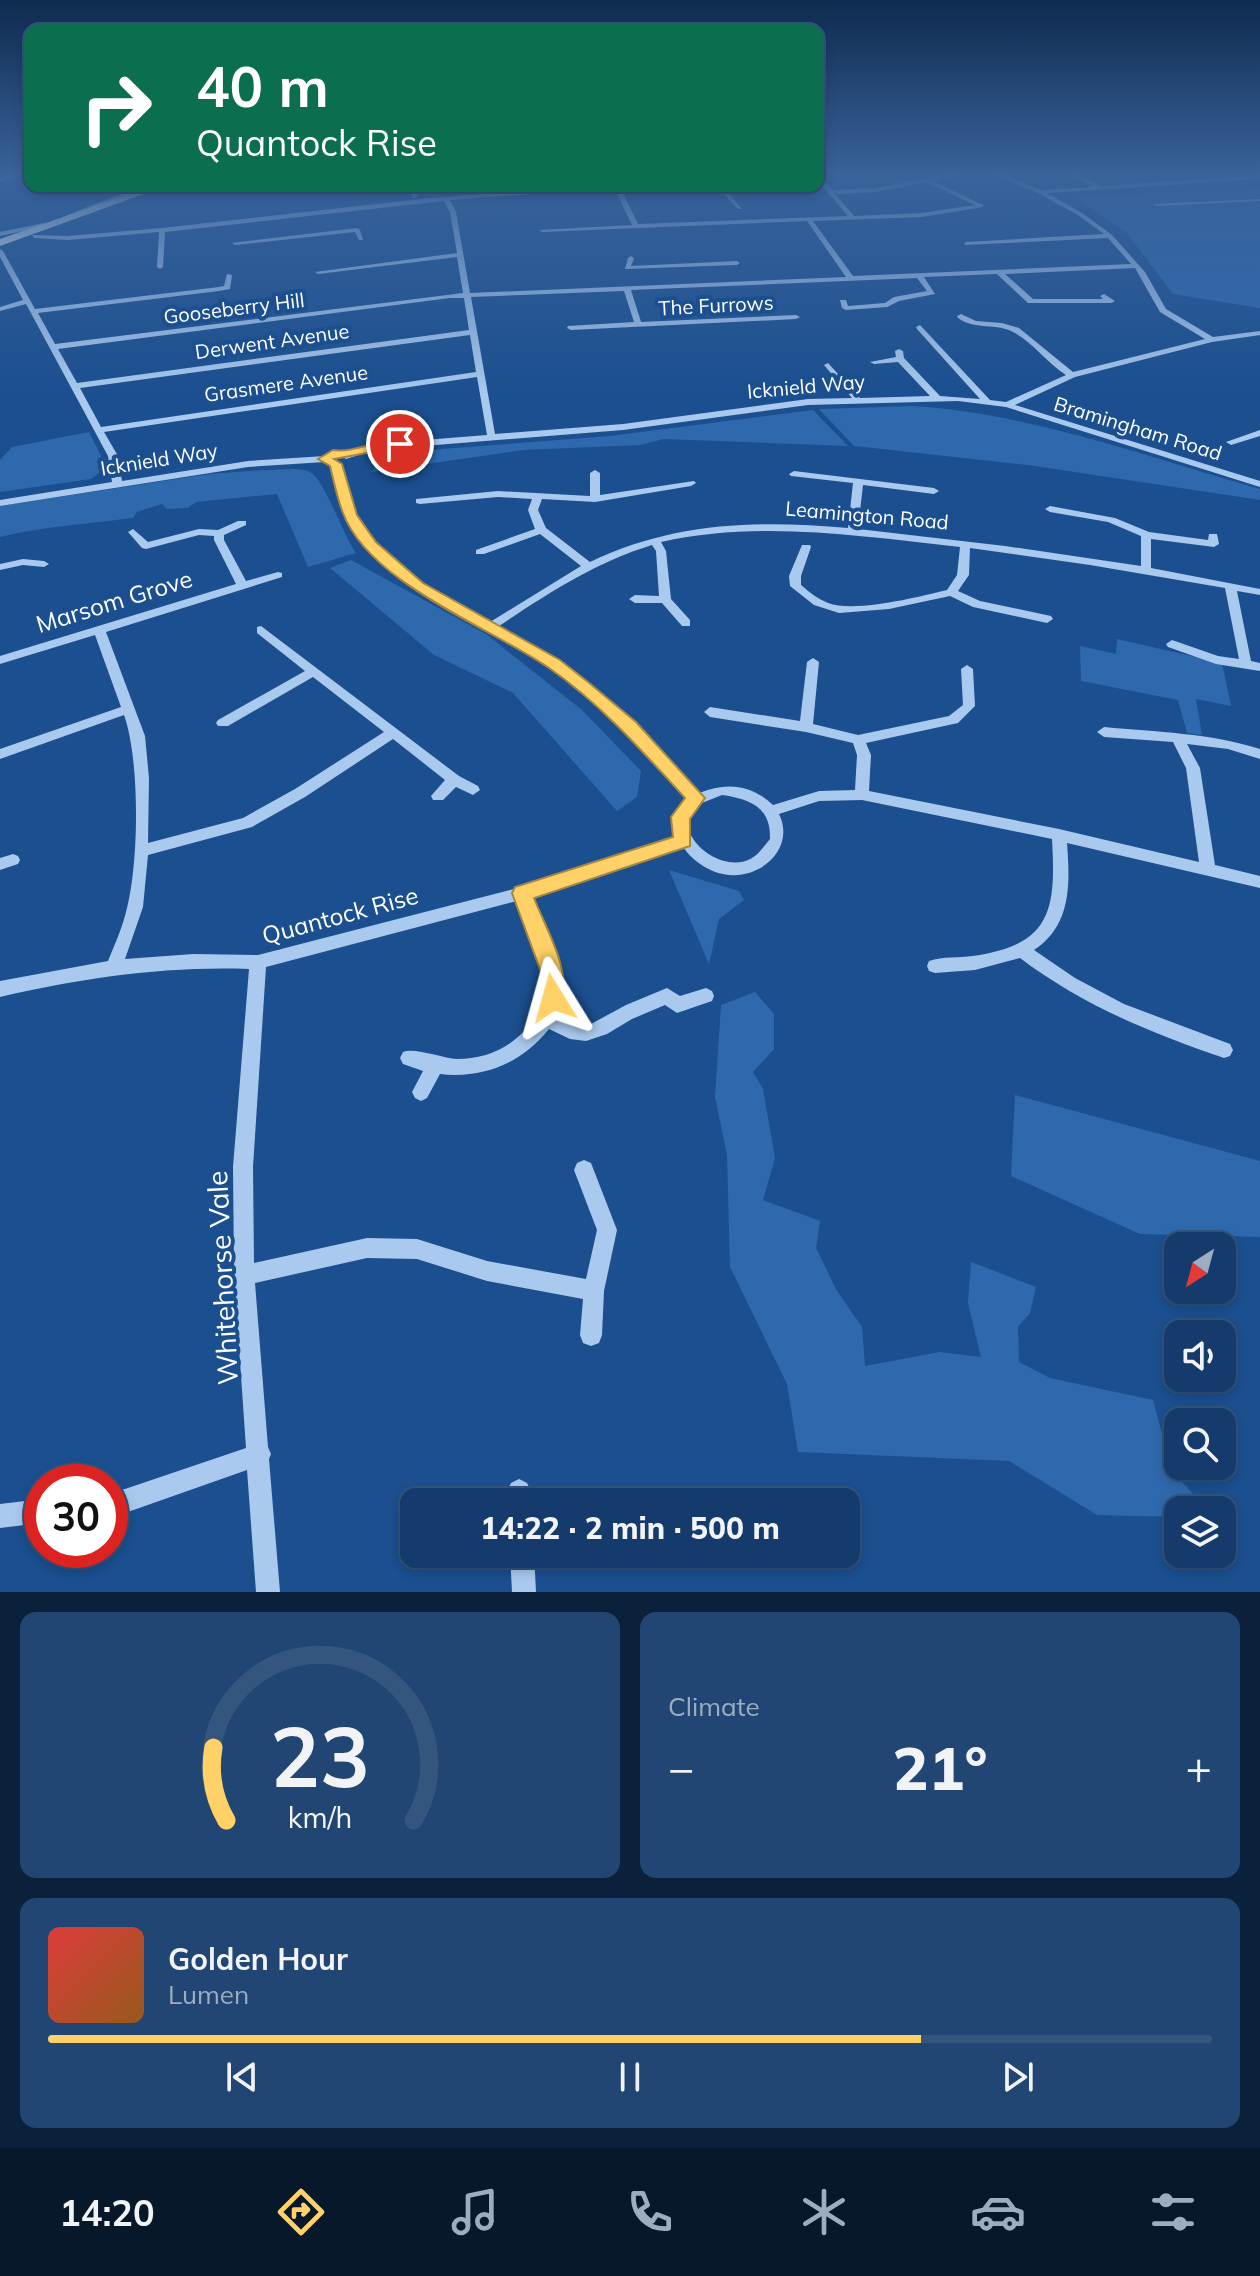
<!DOCTYPE html>
<meta charset="utf-8">
<style>
body{margin:0;font-family:Mulish,sans-serif;background:#214673;color:#f1f3f6;height:100vh;display:flex;flex-direction:column;font-size:30px;white-space:nowrap}
*{box-sizing:border-box;margin:0}
p{font-size:26px;color:#9dadc1}
.icon{flex:none;width:44px;height:44px;fill:none;stroke:currentColor;stroke-width:2;stroke-linecap:round;stroke-linejoin:round}
.map{position:relative;height:1592px;overflow:hidden}
.panel{display:flex;flex-direction:column;gap:20px;padding:20px;background:#0b203b;flex:1}
.panel>*{flex:none}
.top-card{position:absolute;left:24px;top:24px;width:800px;height:168px;border-radius:16px;box-shadow:0 4px 12px #0003,0 0 0 2px #33557e;background:#0b6e4f;color:#fff;overflow:hidden}
.needle{width:52px;rotate:216deg}
.buttons{position:absolute;left:1164px;top:1232px;display:grid;gap:16px}
.buttons a{display:grid;place-items:center;width:72px;height:72px;border-radius:16px;background:#143b6b;box-shadow:0 4px 12px #0003,0 0 0 2px #33557e;font-size:40px}
.speed{position:absolute;left:24px;top:1464px;display:flex;gap:16px;font-size:40px;font-weight:700;text-align:center}
.speed>*{display:grid;place-content:center;width:104px;height:104px;border-radius:50%;background:#143b6b;box-shadow:0 4px 12px #0003,0 0 0 2px #33557e;line-height:1}
.speed .limit{border:12px solid #d22;background:#fff;color:#111}
.pin{position:absolute;display:grid;place-items:center;width:68px;height:68px;color:#fff;margin:-34px;border:4px solid #fff;border-radius:50%;box-shadow:0 2px 8px #0007}
.me{position:absolute;width:88px;margin:-44px;rotate:352deg;stroke-linejoin:round;filter:drop-shadow(0 0 6px #0008)}
.turn{display:flex;align-items:center;gap:28px;height:168px;padding:0 40px;font-size:36px}
.turn .icon{width:104px;height:104px;stroke-width:2.5}
.turn b{display:block;font-size:56px;line-height:68px}
.big{font-size:60px;font-weight:800;line-height:1.1}
.panel .tile{flex:1;display:flex;flex-direction:column;justify-content:center;gap:12px;min-width:0;padding:0 28px;border-radius:16px;background:#214673}
.panel .dial{align-items:center;gap:0}
.dial svg{height:208px;overflow:visible;fill:none;stroke:#33557e;stroke-width:7;stroke-linecap:round;text-anchor:middle}
.dial text{fill:#f1f3f6;stroke:none}
.song{display:flex;align-items:center;gap:24px}
.cover{width:96px;height:96px;border-radius:12px;background:linear-gradient(135deg,hsl(0 70% 55%),hsl(30 70% 35%))}
.played{height:8px;border-radius:4px;background:linear-gradient(90deg,#ffd166 75%,#33557e 75%)}
.keys{display:flex;justify-content:space-around;direction:ltr}
.heat{display:flex;justify-content:space-between;align-items:center;font-size:44px;direction:ltr}
.panel .tiles{flex:1;display:grid;gap:20px;grid-template-columns:1fr 1fr}
.tile:last-child{grid-column:span 2}
.trip{position:absolute;left:400px;top:1488px;width:460px;height:80px;border-radius:16px;background:#143b6b;box-shadow:0 4px 12px #0003,0 0 0 2px #33557e;font-weight:800;line-height:80px;text-align:center}
.tabs{display:flex;height:128px;justify-content:space-around;align-items:center;background:#08182b;color:#9dadc1}
.tabs .icon{width:56px;height:56px}
.tabs .current{color:#ffd166}
.tabs b{font-size:36px;color:#f1f3f6}
.map>svg:first-child{display:block}
.green{fill:#2e69ad}
.lines{fill:none;stroke-linecap:round;stroke-linejoin:round}
.stream{stroke:#9cc4f0;stroke-width:2}
.minor{fill:#a9c9ee;fill-rule:evenodd}
.highway{fill:#fff;fill-rule:evenodd}
.route{fill:#ffd166;stroke:#a68842;stroke-width:2}
.labels{text-anchor:middle;dominant-baseline:central;stroke-width:8;stroke-linejoin:round;paint-order:stroke}
.far-street-label{font-size:20px;fill:#fff;stroke:#1b4f8f}
.street-label{font-size:24px;fill:#fff;stroke:#1b4f8f}
.near-street-label{font-size:28px;fill:#fff;stroke:#1b4f8f}
</style>
<div class="map">
<svg width="1260" height="1592" viewBox="0 0 1260 1592">
<rect width="100%" height="100%" fill="#1b4f8f"/>
<!-- green -->
<g class="green">
<polygon points="1260,189 1260,308 1173,294 1127,233 1075,197"/>
<path d="M 913,406 C 1030,413 1147,457 1260,489 L 1260,500 L 1028,465 L 854,446 L 819,409 Z"/>
<polygon points="813,410 848,446 663,439 641,445 523,450 371,472 387,457 441,449 610,436"/>
<polygon points="89,432 102,458 101,471 91,479 0,492 0,460 12,447"/>
<path d="M 261,470 C 274,471 299,466 310,472 C 325,480 343,535 356,553 L 308,567 L 277,494 L 196,502 L 188,508 L 167,509 L 162,504 L 137,512 L 133,518 C 88,524 45,526 0,537 L 0,506 L 209,474 Z"/>
<polygon points="351,560 486,634 582,710 641,771 637,797 617,811 513,693 434,655 330,568"/>
<polygon points="1117,639 1222,663 1231,706 1196,699 1202,735 1187,733 1178,700 1081,681 1080,646 1116,654"/>
<polygon points="669,870 739,891 744,900 719,919 709,964"/>
<polygon points="755,992 774,1014 774,1049 753,1072 763,1089 775,1158 763,1200 820,1221 816,1248 837,1291 862,1327 865,1366 940,1352 981,1357 968,1303 971,1262 1036,1287 1030,1313 1018,1327 1019,1362 1050,1378 1153,1400 1172,1471 1208,1510 1178,1510 1178,1517 1097,1515 1009,1461 798,1452 787,1384 730,1267 727,1155 715,1097 721,1005"/>
<polygon points="1015,1095 1260,1161 1260,1237 1140,1234 1011,1176"/>
</g>
<g class="lines">
<!-- stream -->
<polyline class="stream" points="1156,205 1260,200"/>
<!-- minor -->
<g class="minor">
<polygon points="22,172 30,173 0,182 0,178"/>
<path d="M 959,172 L 970,172 L 933,181 L 983,205 L 983,207 L 922,217 L 813,221 L 853,276 L 1131,264 L 1108,238 L 964,245 L 966,242 L 1104,234 L 1078,215 L 1038,193 L 988,172 L 996,172 L 1041,190 L 1093,187 L 1068,172 L 1075,172 L 1101,186 L 1260,175 L 1260,179 L 1047,193 L 1082,213 L 1112,235 L 1145,272 L 1166,309 L 1213,337 L 1260,331 L 1260,335 L 1212,342 L 1075,377 L 1015,405 L 1260,481 L 1260,487 L 1006,407 L 958,401 L 808,405 L 623,430 L 374,450 L 346,459 L 341,456 L 373,444 L 487,435 L 477,377 L 104,432 L 118,456 L 122,481 L 248,461 L 325,456 L 330,459 L 325,462 L 248,467 L 0,506 L 0,500 L 112,482 L 108,456 L 26,304 L 0,311 L 0,307 L 23,300 L 0,257 L 0,249 L 3,251 L 35,309 L 219,287 L 224,286 L 227,274 L 232,275 L 230,289 L 219,291 L 38,313 L 55,344 L 463,293 L 457,257 L 318,274 L 315,272 L 457,253 L 450,212 L 444,201 L 165,232 L 163,267 L 160,269 L 157,267 L 159,232 L 68,240 L 34,238 L 32,235 L 68,236 L 162,228 L 429,198 L 595,186 L 621,186 L 620,187 L 638,224 L 848,216 L 818,181 L 818,175 L 833,190 L 876,188 ZM 926,182 L 975,205 L 922,213 L 854,216 L 835,194 L 876,192 ZM 614,188 L 632,225 L 539,230 L 542,232 L 807,221 L 846,277 L 470,293 L 456,212 L 450,200 ZM 1135,268 L 1160,312 L 1205,339 L 1073,372 L 1019,328 L 1002,323 L 976,321 L 961,314 L 957,316 L 958,318 C 976,331 997,322 1015,333 C 1034,344 1047,363 1066,375 L 1006,402 L 990,400 L 920,325 L 916,327 L 917,329 L 980,399 L 940,396 L 904,358 L 903,351 L 899,349 L 895,351 L 896,357 L 870,362 L 874,364 L 898,362 L 930,396 L 860,398 L 828,363 L 824,365 L 852,398 L 808,399 L 623,424 L 495,434 L 471,297 L 624,291 L 634,322 L 568,326 L 567,328 L 571,330 L 796,319 L 800,317 L 796,315 L 641,322 L 631,290 L 917,278 L 927,291 L 894,297 L 885,303 L 848,306 L 846,300 L 840,300 L 842,308 L 846,310 L 887,307 L 899,301 L 935,294 L 924,277 L 997,274 L 1028,303 L 1111,303 L 1115,301 L 1104,294 L 1100,296 L 1103,299 L 1033,299 L 1005,274 ZM 450,298 L 464,298 L 469,330 L 77,383 L 58,349 ZM 470,335 L 476,372 L 101,427 L 80,388 Z"/>
<polygon points="141,186 149,186 70,217 65,216"/>
<polygon points="400,186 413,186 418,197 413,198 409,188"/>
<polygon points="716,186 722,186 742,209 738,209"/>
<polygon points="44,223 46,226 0,236 0,232"/>
<polygon points="357,228 360,230 363,240 359,240 355,232 235,245 232,243"/>
<polygon points="631,256 634,258 631,266 737,261 740,263 737,265 625,269 628,258"/>
<polygon points="1260,430 1260,436 1231,445 1226,442"/>
<path d="M 336,461 L 341,464 C 345,480 347,497 354,513 C 379,566 441,596 490,622 L 581,566 L 540,534 L 484,554 L 476,554 L 476,550 L 535,529 L 528,510 L 532,499 L 498,497 L 420,504 L 416,503 L 416,499 L 498,491 L 590,496 L 590,473 L 595,470 L 600,473 L 600,495 L 694,481 L 696,483 L 691,486 L 595,502 L 542,499 L 538,510 L 546,528 L 590,562 C 674,522 757,520 848,528 L 853,483 L 791,476 L 789,474 L 794,471 L 934,488 L 939,491 L 934,494 L 863,485 L 858,529 L 1005,546 L 1141,566 L 1141,536 L 1108,522 L 1050,512 L 1045,509 L 1050,506 L 1115,518 L 1149,532 L 1208,540 L 1209,534 L 1217,534 L 1219,544 L 1214,547 L 1151,539 L 1151,568 L 1260,589 L 1260,595 L 1237,591 L 1251,661 L 1260,663 L 1260,671 L 1216,664 L 1168,647 L 1166,644 L 1172,640 L 1218,656 L 1239,659 L 1225,588 L 1090,565 L 970,548 L 969,575 L 958,591 L 980,601 L 1051,616 L 1053,619 L 1047,623 L 973,607 L 950,596 L 889,609 L 839,613 L 814,605 L 790,586 L 789,576 L 802,545 L 810,545 L 811,547 L 801,576 L 801,585 C 809,592 818,599 828,603 C 855,613 918,597 947,590 L 957,575 L 960,547 C 859,536 760,520 661,542 L 666,551 L 671,599 L 690,620 L 690,626 L 682,626 L 662,603 L 635,603 L 629,599 L 635,595 L 659,596 L 656,551 L 652,545 C 596,562 547,594 499,626 C 584,671 634,725 699,793 C 726,782 751,784 773,805 L 819,791 L 855,790 L 857,755 L 853,743 L 806,732 L 710,717 L 704,712 L 710,707 L 800,721 L 807,662 L 813,658 L 819,662 L 813,724 L 858,735 L 949,716 L 963,705 L 961,669 L 967,665 L 973,669 L 975,706 L 958,723 L 866,743 L 871,755 L 869,791 L 1059,829 L 1199,862 L 1186,768 L 1173,742 L 1104,737 L 1097,732 L 1104,727 C 1157,732 1210,733 1260,749 L 1260,759 L 1228,749 L 1187,744 L 1200,768 L 1215,865 L 1260,876 L 1260,888 L 1067,843 C 1070,883 1072,925 1034,950 L 1075,978 L 1124,1004 L 1230,1044 L 1233,1050 L 1230,1056 L 1224,1058 C 1151,1033 1082,1005 1020,958 L 975,970 L 935,973 L 929,971 L 927,966 L 929,961 C 943,956 959,958 973,956 C 1052,945 1056,909 1052,839 L 862,800 L 819,801 L 779,814 C 794,844 768,873 737,875 C 716,877 694,863 683,847 L 531,896 C 546,933 570,975 557,1015 L 578,1025 L 591,1024 L 626,1005 L 667,988 L 680,996 L 706,988 L 712,991 L 714,996 L 712,1001 L 677,1013 L 665,1005 L 632,1019 L 607,1034 L 586,1041 L 570,1039 L 549,1029 C 522,1063 483,1079 440,1074 L 427,1098 L 421,1101 L 415,1098 L 412,1092 L 423,1071 L 403,1064 L 400,1058 L 403,1052 C 414,1047 442,1058 457,1059 C 480,1059 502,1052 519,1036 C 527,1029 536,1022 540,1013 C 556,982 529,930 517,901 L 266,967 L 253,1167 L 254,1263 L 367,1238 L 417,1239 L 487,1261 L 586,1279 L 597,1230 L 574,1170 L 577,1163 L 584,1160 L 591,1163 L 617,1230 L 604,1291 L 602,1335 L 599,1343 L 591,1346 L 583,1343 L 580,1335 L 583,1299 L 487,1281 L 417,1259 L 367,1258 L 255,1283 L 268,1447 L 271,1454 L 269,1459 L 280,1592 L 256,1592 L 247,1470 L 125,1513 L 110,1515 L 110,1491 L 125,1489 L 246,1448 L 234,1275 L 233,1167 L 249,969 C 164,966 83,978 0,997 L 0,981 L 108,961 C 115,944 123,926 127,908 C 139,861 140,760 124,715 L 0,759 L 0,749 L 121,707 L 95,635 L 0,664 L 0,656 L 236,584 L 214,540 L 214,536 L 199,535 L 146,549 L 142,548 L 128,532 L 133,529 L 148,542 L 199,529 L 218,530 L 238,521 L 246,521 L 246,525 L 224,535 L 224,540 L 246,581 L 278,572 L 282,573 L 282,577 L 106,632 L 145,736 L 149,778 L 148,843 L 243,818 L 295,789 L 384,732 L 313,677 L 228,726 L 218,726 L 216,723 L 218,720 L 305,671 L 257,633 L 257,627 L 261,626 L 459,776 L 478,786 L 480,790 L 473,795 L 456,787 L 443,800 L 433,800 L 431,796 L 445,780 L 393,739 L 305,797 L 252,827 L 148,855 L 143,907 L 125,959 L 193,954 L 258,955 L 522,887 L 676,837 L 673,818 L 687,797 C 644,752 602,702 550,667 C 481,619 389,595 346,517 C 337,501 336,481 331,464 ZM 722,795 C 750,799 771,807 770,839 C 765,845 759,854 752,858 C 732,870 703,856 692,837 C 688,831 688,825 688,818 L 697,805 Z"/>
<polygon points="23,559 44,561 49,564 44,567 23,565 0,570 0,564"/>
<polygon points="13,854 18,856 20,860 18,864 0,870 0,858"/>
<polygon points="519,1479 527,1483 531,1491 531,1502 507,1502 507,1491 511,1483"/>
<polygon points="42,1499 42,1523 0,1528 0,1504"/>
<polygon points="510,1554 534,1554 536,1592 512,1592"/>
</g>
<!-- highway -->
<polygon class="highway" points="152,186 166,186 0,246 0,239"/>
</g>
<!-- sky -->
<linearGradient id="sky" x2="0" y2="1"><stop stop-color="#0f2b4f"/><stop offset="0.44" stop-color="#39639b"/><stop offset="1" stop-color="#39639b" stop-opacity="0"/></linearGradient>
<rect width="1260" height="395" fill="url(#sky)"/>
<!-- route -->
<path class="route" d="M 404,441 L 404,446 L 334,459 L 342,464 L 357,515 L 376,542 L 423,583 L 560,660 L 588,682 L 636,722 L 705,798 L 690,819 L 690,846 L 534,898 C 545,927 574,974 560,1005 L 553,1008 L 545,1005 L 541,972 L 512,893 L 515,887 L 673,837 L 671,817 L 685,798 C 643,752 601,704 549,668 C 491,628 369,583 343,513 C 337,498 334,482 330,466 L 318,459 L 333,450 C 357,453 379,438 404,441 Z"/>
<g class="labels">
<!-- far-street labels -->
<g class="far-street-label">
<text transform="translate(716 305) rotate(-3)">The Furrows</text>
<text transform="translate(234 308) rotate(-7)">Gooseberry Hill</text>
<text transform="translate(272 341) rotate(-8)">Derwent Avenue</text>
<text transform="translate(286 383) rotate(-8)">Grasmere Avenue</text>
<text transform="translate(806 386) rotate(-5)">Icknield Way</text>
<text transform="translate(1138 428) rotate(17)">Bramingham Road</text>
<text transform="translate(159 459) rotate(-9)">Icknield Way</text>
<text transform="translate(867 515) rotate(5)">Leamington Road</text>
</g>
<!-- street labels -->
<g class="street-label">
<text transform="translate(114 601) rotate(-17)">Marsom Grove</text>
<text transform="translate(340 915) rotate(-15)">Quantock Rise</text>
</g>
<!-- near-street labels -->
<g class="near-street-label">
<text transform="translate(222 1278) rotate(-93)">Whitehorse Vale</text>
</g>
</g>
</svg>
<div class="buttons">
<a><svg class="needle" viewBox="-14 -14 28 28"><path d="M0-13l5 13h-10z" fill="#e53935"/><path d="M0 13l5-13h-10z" fill="#9dadc1"/></svg></a>
<a><svg class="icon" aria-label="sound" viewBox="0 0 24 24"><path d="M4 9h4l5-4v14l-5-4H4zM17 9q2 3 0 6"/></svg></a>
<a><svg class="icon" aria-label="search" viewBox="0 0 24 24"><circle cx="10" cy="10" r="6"/><path d="M15 15l6 6"/></svg></a>
<a><svg class="icon" aria-label="layers" viewBox="0 0 24 24"><path d="M12 4l9 5-9 5-9-5zM3 14l9 5 9-5"/></svg></a>
</div>
<div class="speed"><div class="limit">30</div></div>
<div class="pin" style="left:400px;top:444px;background:#d93025"><svg class="icon" aria-label="arrive" viewBox="0 0 24 24"><path d="M6 21V4h12l-3 4 3 4H6"/></svg></div>
<svg class="me" style="left:553px;top:998px" viewBox="-20 -20 40 40"><path d="M0-17L14 15 0 8-14 15z" fill="#ffd166" stroke="#fff" stroke-width="4"/></svg>
<div class="trip">14:22 · 2 min · 500 m</div>
<div class="top-card">
<div class="turn"><svg class="icon" aria-label="right" viewBox="0 0 24 24"><path d="M7 20v-9h11M14 6l5 5-5 5"/></svg><div><b>40 m</b>Quantock Rise</div></div>
</div>
</div>
<section class="panel">
<div class="tiles">
<div class="tile dial"><svg viewBox="0 0 100 80">
<path d="M14 69A42 42 0 1 1 86 69"/>
<path d="M14 69A42 42 0 0 1 9 41" stroke="#ffd166"/>
<text x="50" y="56" font-size="32" font-weight="700">23</text>
<text x="50" y="72" font-size="11">km/h</text>
</svg></div>
<div class="tile"><p>Climate</p>
<div class="heat"><a>−</a><b class="big">21°</b><a>+</a></div>
</div>
<div class="tile">
<div class="song"><i class="cover"></i><div><b>Golden Hour</b><p>Lumen</p></div></div>
<div class="played"></div>
<div class="keys"><svg class="icon" aria-label="previous" viewBox="0 0 24 24"><path d="M18 5L8 12l10 7zM5 5v14"/></svg><svg class="icon" aria-label="pause" viewBox="0 0 24 24"><path d="M8 5v14M16 5v14"/></svg><svg class="icon" aria-label="next" viewBox="0 0 24 24"><path d="M6 5l10 7-10 7zM19 5v14"/></svg></div>
</div>
</div>
</section>
<nav class="tabs">
<b>14:20</b>
<svg class="icon current" aria-label="directions" viewBox="0 0 24 24"><path d="M12 3l9 9-9 9-9-9zM9 14v-3h6M13 9l2 2-2 2"/></svg>
<svg class="icon" aria-label="music" viewBox="0 0 24 24"><path d="M9 18V5l10-2v13"/><circle cx="6" cy="18" r="3"/><circle cx="16" cy="16" r="3"/></svg>
<svg class="icon" aria-label="phone" viewBox="0 0 24 24"><path d="M5 4h4l2 5-3 2q2 4 5 5l2-3 5 2v4C11 20 4 13 5 4z"/></svg>
<svg class="icon" aria-label="climate" viewBox="0 0 24 24"><path d="M12 3v18M4 7l16 10M4 17L20 7"/></svg>
<svg class="icon" aria-label="car" viewBox="0 0 24 24"><path d="M5 17H2v-5l4-1 3-4h7l3 4 3 1v5h-3M9 17h6M6 11h13"/><circle cx="7" cy="17" r="2"/><circle cx="17" cy="17" r="2"/></svg>
<svg class="icon" aria-label="filters" viewBox="0 0 24 24"><path d="M4 7h16M4 17h16"/><circle cx="9" cy="7" r="2"/><circle cx="15" cy="17" r="2"/></svg>
</nav>
